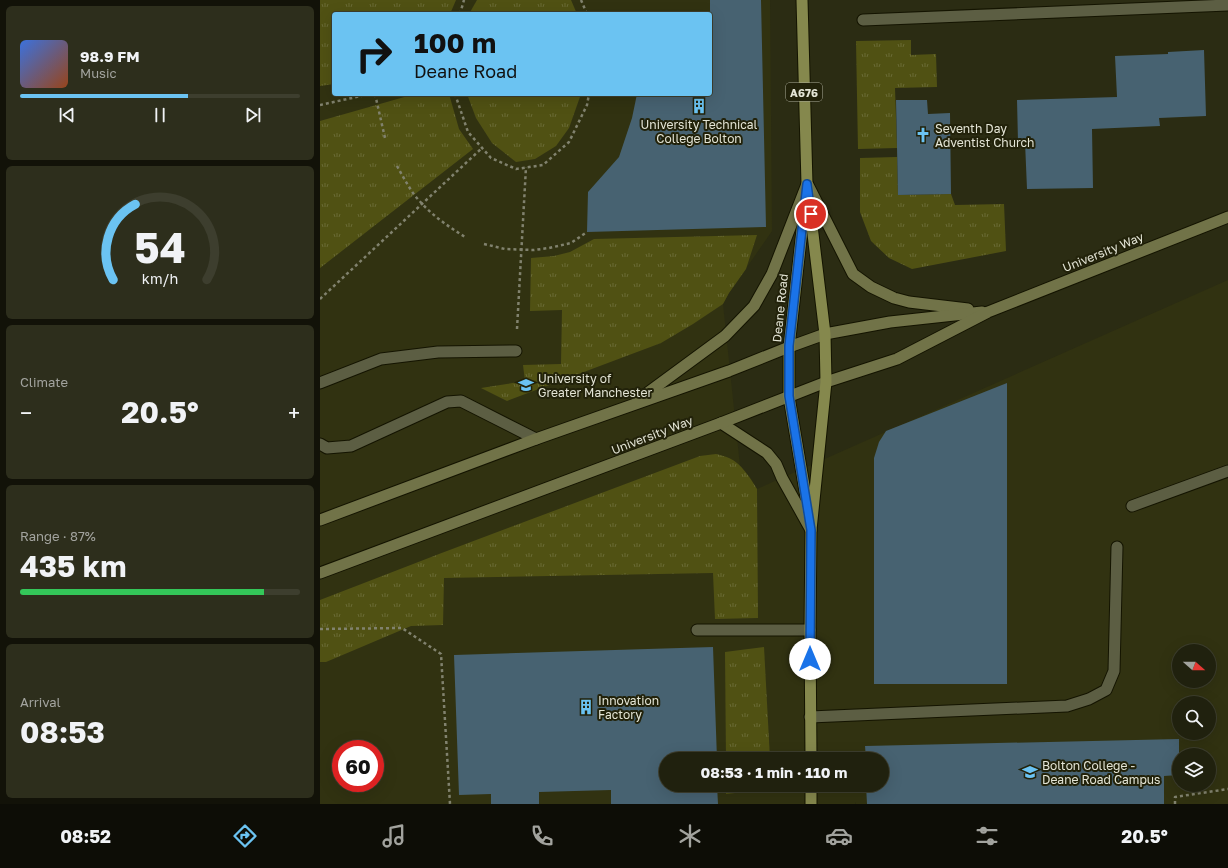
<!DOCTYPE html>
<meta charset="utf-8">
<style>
body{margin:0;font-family:"Golos Text",sans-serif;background:#2d2e1c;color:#f1f3f6;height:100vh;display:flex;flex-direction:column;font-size:15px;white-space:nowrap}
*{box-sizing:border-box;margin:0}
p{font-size:13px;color:#a2a39e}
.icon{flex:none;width:22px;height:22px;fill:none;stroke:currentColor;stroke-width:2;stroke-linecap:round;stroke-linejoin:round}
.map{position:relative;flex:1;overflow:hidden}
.sheet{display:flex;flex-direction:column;gap:6px;padding:6px;background:#121208;width:320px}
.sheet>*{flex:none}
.hud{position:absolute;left:12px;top:12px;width:380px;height:84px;border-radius:4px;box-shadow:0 4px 16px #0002,0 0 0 1px #3d3e2e;background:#6bc3f2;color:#111;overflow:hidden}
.needle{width:26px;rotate:111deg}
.fabs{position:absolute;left:852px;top:644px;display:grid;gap:8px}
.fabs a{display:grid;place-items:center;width:44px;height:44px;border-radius:50%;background:#20210e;box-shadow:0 4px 16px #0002,0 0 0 1px #3d3e2e;font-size:20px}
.speed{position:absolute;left:12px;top:740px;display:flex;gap:8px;font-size:20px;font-weight:700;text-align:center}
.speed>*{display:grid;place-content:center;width:52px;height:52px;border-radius:50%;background:#20210e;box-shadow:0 4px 16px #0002,0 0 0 1px #3d3e2e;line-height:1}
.speed .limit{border:6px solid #d22;background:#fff;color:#111}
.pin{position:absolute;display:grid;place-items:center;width:34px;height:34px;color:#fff;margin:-17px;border:2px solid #fff;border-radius:50%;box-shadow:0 1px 4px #0007}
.me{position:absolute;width:44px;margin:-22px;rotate:0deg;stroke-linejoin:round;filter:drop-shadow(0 0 3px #0008)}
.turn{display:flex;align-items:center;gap:14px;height:84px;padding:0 16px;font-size:18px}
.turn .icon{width:52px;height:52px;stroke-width:2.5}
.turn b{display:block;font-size:28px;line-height:34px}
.big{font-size:30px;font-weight:700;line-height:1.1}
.sheet .card{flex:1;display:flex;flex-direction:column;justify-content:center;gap:6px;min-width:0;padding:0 14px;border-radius:6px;background:#2d2e1c}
.sheet .dial{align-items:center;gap:0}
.dial svg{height:104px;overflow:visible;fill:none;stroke:#3d3e2e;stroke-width:7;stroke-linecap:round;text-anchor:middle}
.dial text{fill:#f1f3f6;stroke:none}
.song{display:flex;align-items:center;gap:12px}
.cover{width:48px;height:48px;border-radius:6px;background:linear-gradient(135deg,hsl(220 70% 55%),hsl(20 70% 35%))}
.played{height:4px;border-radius:2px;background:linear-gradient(90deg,#6bc3f2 60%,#3d3e2e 60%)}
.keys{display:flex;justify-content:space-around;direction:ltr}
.heat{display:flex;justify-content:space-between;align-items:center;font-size:22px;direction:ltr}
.charge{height:6px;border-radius:3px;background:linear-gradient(90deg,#34c759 87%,#3d3e2e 0)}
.trip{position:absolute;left:339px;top:752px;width:230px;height:40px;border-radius:20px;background:#20210e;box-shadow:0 4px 16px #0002,0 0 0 1px #3d3e2e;font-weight:700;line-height:40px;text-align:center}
.tabs{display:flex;height:64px;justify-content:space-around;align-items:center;background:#0d0d06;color:#a2a39e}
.tabs .icon{width:28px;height:28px}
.tabs .active{color:#6bc3f2}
.tabs b{font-size:18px;color:#f1f3f6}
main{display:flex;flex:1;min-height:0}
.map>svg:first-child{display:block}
.built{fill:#313211;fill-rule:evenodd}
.grass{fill:url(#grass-tufts)}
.building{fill:#476271}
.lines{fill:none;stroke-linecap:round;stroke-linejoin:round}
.service-casing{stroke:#141400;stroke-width:13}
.minor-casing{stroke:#141400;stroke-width:13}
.secondary-casing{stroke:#141400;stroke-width:13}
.primary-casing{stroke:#141400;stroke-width:13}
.path{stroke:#81826e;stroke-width:2.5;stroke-dasharray:3 3;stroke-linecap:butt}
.service{stroke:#5c5e43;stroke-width:11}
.minor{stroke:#5c5e43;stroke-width:11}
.secondary{stroke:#717348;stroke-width:11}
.primary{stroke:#85884d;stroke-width:11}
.route-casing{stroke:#114b97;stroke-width:10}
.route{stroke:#1a73e8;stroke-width:7}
.labels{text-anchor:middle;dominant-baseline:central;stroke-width:4;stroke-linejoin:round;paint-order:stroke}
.shield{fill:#22220a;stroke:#aa9;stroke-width:1}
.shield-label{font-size:11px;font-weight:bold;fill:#e4e5d6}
.poi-label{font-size:12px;fill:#e4e5d6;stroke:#22220a;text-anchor:start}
.street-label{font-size:12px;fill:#e4e5d6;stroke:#22220a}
</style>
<main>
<section class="sheet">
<div class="card">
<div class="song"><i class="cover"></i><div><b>98.9 FM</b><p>Music</p></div></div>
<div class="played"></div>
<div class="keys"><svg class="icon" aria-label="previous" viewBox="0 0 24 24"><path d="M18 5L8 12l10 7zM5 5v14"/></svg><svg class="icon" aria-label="pause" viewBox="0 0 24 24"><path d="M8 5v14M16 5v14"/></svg><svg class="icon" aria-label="next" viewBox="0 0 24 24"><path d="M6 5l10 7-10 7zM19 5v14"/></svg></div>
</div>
<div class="card dial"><svg viewBox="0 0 100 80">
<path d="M14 69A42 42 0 1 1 86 69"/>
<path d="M14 69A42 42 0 0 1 31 11" stroke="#6bc3f2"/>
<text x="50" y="56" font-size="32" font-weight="700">54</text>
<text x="50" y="72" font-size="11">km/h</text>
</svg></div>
<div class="card"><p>Climate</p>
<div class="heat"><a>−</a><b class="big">20.5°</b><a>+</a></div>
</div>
<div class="card"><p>Range · 87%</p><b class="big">435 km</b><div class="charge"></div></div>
<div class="card"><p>Arrival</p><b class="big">08:53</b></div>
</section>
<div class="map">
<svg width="908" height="804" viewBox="0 0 908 804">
<defs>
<pattern id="grass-tufts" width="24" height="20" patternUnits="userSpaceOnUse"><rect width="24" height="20" fill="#505113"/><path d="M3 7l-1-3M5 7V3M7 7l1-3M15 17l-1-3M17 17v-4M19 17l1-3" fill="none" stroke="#696a35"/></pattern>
</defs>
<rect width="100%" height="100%" fill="#2b2c13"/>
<!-- built -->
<path class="built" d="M 0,0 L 450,0 L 452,231 L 409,293 L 403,304 L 420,466 L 430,477 L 437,489 L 908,280 L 908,804 L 536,804 L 535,802 L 535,804 L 0,804 ZM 14,14 L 390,14 L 390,94 L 14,94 ZM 859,651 L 889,651 L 889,681 L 859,681 ZM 859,703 L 889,703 L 889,733 L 859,733 ZM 21,749 L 55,749 L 55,783 L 21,783 ZM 859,755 L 889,755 L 889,785 L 859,785 ZM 346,759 L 562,759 L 562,785 L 346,785 Z"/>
<!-- grass -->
<g class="grass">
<polygon points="0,0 136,0 130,14 14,14 14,84 0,86"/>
<polygon points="157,0 251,0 257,14 149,14"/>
<polygon points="591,40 591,55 616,54 617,87 575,88 577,148 538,149 536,41"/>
<polygon points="95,94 129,94 139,129 153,149 0,268 0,121"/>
<polygon points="147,94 261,94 249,128 236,146 215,159 196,162 172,143 156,118"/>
<polygon points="577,157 578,195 631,194 635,205 684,204 686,251 592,269 569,258 551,241 540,212 540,158"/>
<polygon points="437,235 426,269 409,293 403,304 373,324 341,343 187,401 161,388 205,381 203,365 241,364 242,310 210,311 211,258 234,256 250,252 274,239"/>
<path d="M 396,454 C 400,455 405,456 409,458 C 422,464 430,478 437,489 L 438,618 L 395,619 L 393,573 L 124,578 L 123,625 L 91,626 L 6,662 L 0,662 L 0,600 L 119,554 L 380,456 Z"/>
<polygon points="444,647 450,759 406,759 405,652"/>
<polygon points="406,785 452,785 452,789 406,794"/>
</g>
<!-- building -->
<g class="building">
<polygon points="390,0 441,0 446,227 267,232 268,192 299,157 312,118 317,94 390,94"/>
<polygon points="884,50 886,116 839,118 840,126 772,129 773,188 707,189 705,142 698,142 697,100 797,97 795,56 848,54 848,52"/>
<polygon points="576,100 607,100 608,114 630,113 631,194 578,195"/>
<polygon points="687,383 687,684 554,684 554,458 559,442 566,431"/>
<polygon points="393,647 397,759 346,759 346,785 397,785 398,804 291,804 291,790 219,792 219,804 171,804 171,794 139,795 134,655"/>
<polygon points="859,739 859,775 844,776 844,804 547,804 546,785 562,785 562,759 546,759 545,746"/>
</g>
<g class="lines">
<!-- service casing -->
<g class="service-casing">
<g id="service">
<polyline points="0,383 61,359 118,352 196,351"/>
<polyline points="0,444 7,448 31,446 127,402 141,401 216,439"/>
<polyline points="812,506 908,471"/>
<polyline points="377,630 490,630"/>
<polyline points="490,717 747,706 769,699 786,690 794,671 797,547"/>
</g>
</g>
<!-- minor casing -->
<g class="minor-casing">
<polyline id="minor" points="543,20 908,5"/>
</g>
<!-- secondary casing -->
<g class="secondary-casing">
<g id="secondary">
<polyline points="488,185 533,274 551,287 574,298 589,302 648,309"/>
<polyline points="318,400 405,336 434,306 452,274 487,184"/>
<polyline points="401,423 447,453 456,464 462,478 491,530"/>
<polyline points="0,520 216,439 409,371 469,347 505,334 570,322 662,312"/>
<polyline points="0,573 401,423 506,382 577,359 668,312 908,217"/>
</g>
</g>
<!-- primary casing -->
<g class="primary-casing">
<g id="primary">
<polyline points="482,0 487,184 505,334 506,382 491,530 490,630 491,759"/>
<polyline points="485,203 469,347 469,397 489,515"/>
<polyline points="491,785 491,804"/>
</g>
</g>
<!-- path -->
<g class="path">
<polyline points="261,0 267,14"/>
<polyline points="140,14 144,0"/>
<polyline points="55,94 65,138"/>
<polyline points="135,94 148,132 171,158 196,169 223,165 249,142 267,105 269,94"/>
<polyline points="0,105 50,94"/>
<path d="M 77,166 C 82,175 87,184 93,193 C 107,212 126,225 145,237"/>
<polyline points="164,244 185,249 214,250 229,248 251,243 267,232"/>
<polyline points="0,299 162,148"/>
<polyline points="197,329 206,167"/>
<polyline points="0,629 82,628 121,654 130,804"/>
<polyline points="855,804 855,797 908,789"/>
</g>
<!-- service -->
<use href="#service" class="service"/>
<!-- minor -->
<use href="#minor" class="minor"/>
<!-- secondary -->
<use href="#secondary" class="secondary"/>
<!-- primary -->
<use href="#primary" class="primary"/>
</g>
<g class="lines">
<!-- route casing -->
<g class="route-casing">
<polyline id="route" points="490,659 491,530 469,396 469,346 487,184 491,214"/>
</g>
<!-- route -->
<use href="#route" class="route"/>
</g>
<!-- icons -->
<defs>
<g id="building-bare" transform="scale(1.2)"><path d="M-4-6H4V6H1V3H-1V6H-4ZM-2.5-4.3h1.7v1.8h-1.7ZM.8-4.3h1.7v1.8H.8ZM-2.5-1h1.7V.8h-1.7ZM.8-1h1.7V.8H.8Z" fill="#6bc3f2" stroke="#22220a" stroke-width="2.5" paint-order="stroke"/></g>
<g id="church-bare" transform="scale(1.2)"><path d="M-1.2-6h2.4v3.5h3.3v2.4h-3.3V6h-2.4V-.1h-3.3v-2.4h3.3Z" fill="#6bc3f2" stroke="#22220a" stroke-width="2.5" paint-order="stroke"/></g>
<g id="university-bare" transform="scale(1.2)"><path d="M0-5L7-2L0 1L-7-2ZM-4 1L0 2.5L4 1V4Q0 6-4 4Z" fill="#6bc3f2" stroke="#22220a" stroke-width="2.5" paint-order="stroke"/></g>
</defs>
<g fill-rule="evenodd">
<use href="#building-bare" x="379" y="106"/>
<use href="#church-bare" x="603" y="135"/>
<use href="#university-bare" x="206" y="385"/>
<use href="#building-bare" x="266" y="707"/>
<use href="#university-bare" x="710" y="772"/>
</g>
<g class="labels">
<!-- shield labels -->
<rect class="shield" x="466" y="83" width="36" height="18" rx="3"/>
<g class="shield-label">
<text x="484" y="92">A676</text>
</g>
<!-- poi labels -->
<g class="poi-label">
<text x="379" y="124" text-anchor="middle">University Technical<tspan x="379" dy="14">College Bolton</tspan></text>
<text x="615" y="128">Seventh Day<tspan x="615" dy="14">Adventist Church</tspan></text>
<text x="218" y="378">University of<tspan x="218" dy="14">Greater Manchester</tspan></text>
<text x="278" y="700">Innovation<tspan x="278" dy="14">Factory</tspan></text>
<text x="722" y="765">Bolton College -<tspan x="722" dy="14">Deane Road Campus</tspan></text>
</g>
<!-- street labels -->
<g class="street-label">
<text transform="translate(783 252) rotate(-22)">University Way</text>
<text transform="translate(460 308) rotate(-84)">Deane Road</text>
<text transform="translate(332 435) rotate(-21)">University Way</text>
</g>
</g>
</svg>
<div class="fabs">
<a><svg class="needle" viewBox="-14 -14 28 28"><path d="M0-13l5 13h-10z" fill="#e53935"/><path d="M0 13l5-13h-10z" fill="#a2a39e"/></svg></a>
<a><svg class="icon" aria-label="search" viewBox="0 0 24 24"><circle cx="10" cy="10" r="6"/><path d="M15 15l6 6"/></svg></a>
<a><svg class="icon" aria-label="layers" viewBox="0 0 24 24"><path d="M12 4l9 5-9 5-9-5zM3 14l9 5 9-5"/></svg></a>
</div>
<div class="speed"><div class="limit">60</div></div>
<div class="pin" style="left:491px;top:214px;background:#d93025"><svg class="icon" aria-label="arrive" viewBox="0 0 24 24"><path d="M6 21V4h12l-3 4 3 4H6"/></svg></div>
<svg class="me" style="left:490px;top:659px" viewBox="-20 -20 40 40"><circle r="19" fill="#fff"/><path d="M0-13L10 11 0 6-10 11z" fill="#1a73e8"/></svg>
<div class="trip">08:53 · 1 min · 110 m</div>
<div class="hud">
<div class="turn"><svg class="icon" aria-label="right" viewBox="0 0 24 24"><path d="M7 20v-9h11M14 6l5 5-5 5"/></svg><div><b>100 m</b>Deane Road</div></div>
</div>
</div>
</main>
<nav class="tabs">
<b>08:52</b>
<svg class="icon active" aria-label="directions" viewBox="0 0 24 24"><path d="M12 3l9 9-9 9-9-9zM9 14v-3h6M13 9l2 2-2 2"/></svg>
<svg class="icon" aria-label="music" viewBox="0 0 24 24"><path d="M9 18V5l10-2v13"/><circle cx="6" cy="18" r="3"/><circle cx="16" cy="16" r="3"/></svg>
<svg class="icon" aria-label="phone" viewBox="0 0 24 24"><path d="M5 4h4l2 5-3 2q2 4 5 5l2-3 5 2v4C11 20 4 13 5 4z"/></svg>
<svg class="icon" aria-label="climate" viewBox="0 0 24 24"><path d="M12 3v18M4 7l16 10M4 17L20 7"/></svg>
<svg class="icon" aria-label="car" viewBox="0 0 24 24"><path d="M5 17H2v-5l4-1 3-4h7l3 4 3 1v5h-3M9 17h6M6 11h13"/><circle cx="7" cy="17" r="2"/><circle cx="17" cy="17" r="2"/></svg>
<svg class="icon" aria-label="filters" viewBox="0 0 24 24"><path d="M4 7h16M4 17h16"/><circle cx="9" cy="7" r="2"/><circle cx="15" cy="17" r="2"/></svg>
<b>20.5°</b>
</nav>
